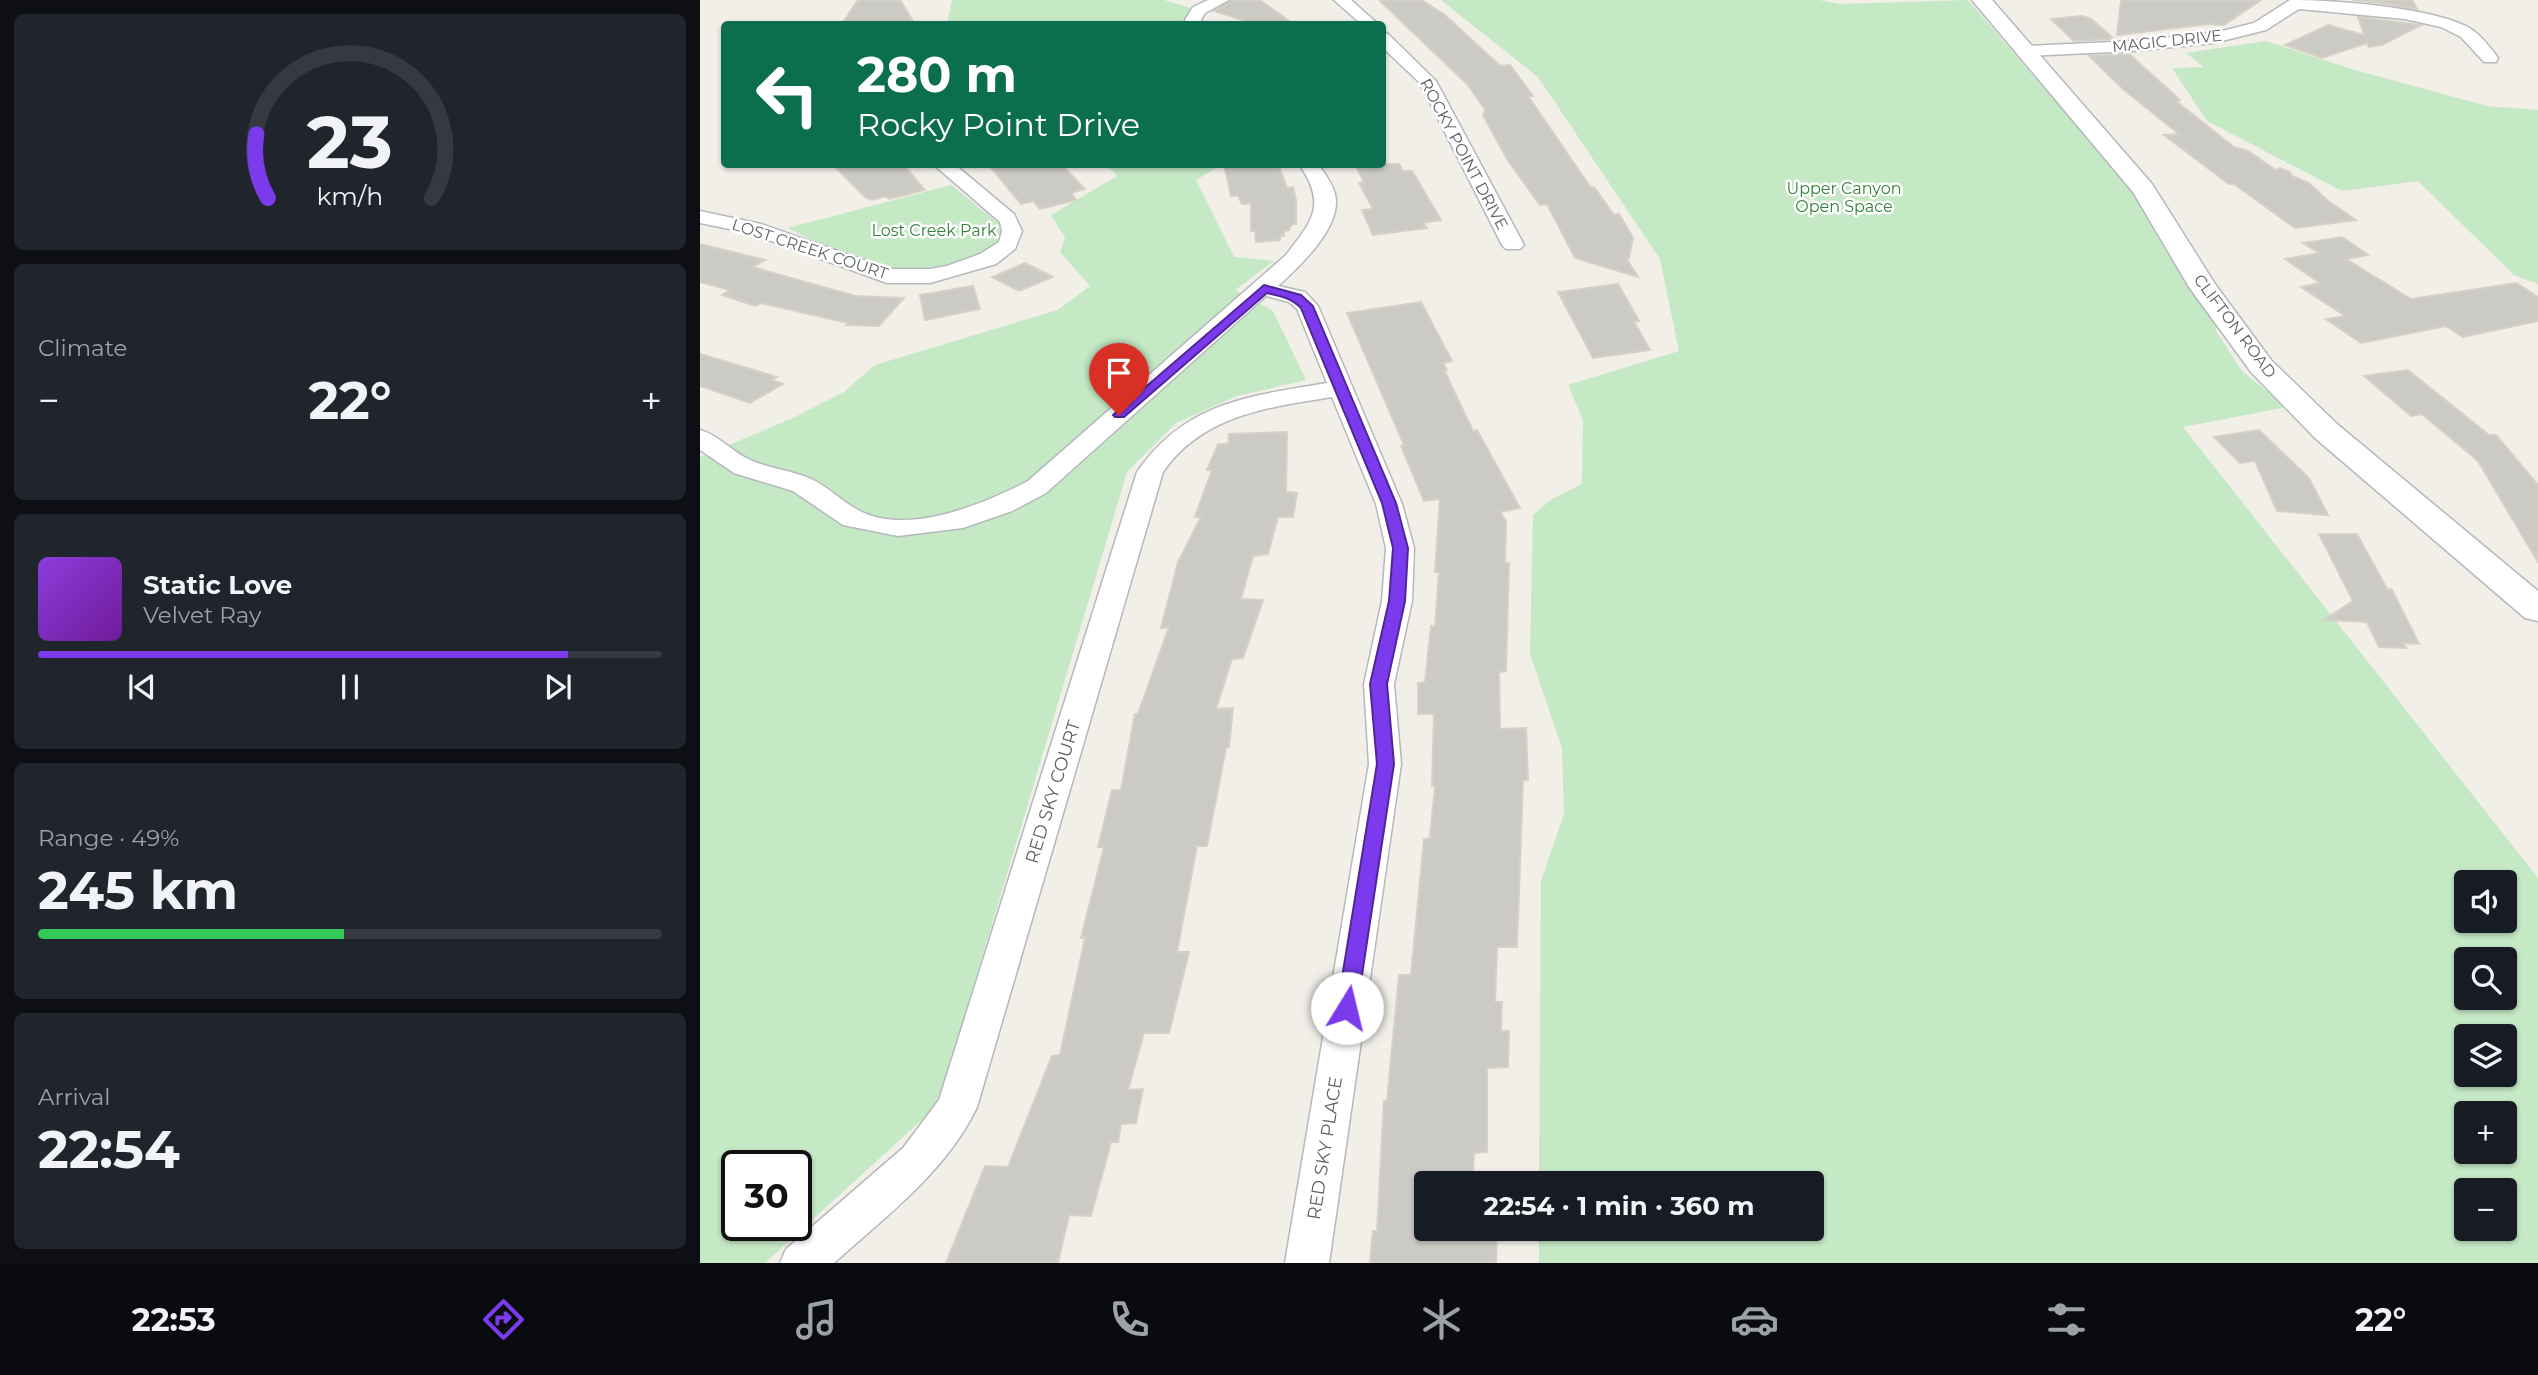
<!DOCTYPE html>
<meta charset="utf-8">
<style>
body{margin:0;font-family:Montserrat,sans-serif;background:#20242c;color:#f1f3f6;height:100vh;display:flex;flex-direction:column;font-size:26px;white-space:nowrap}
*{box-sizing:border-box;margin:0}
p{font-size:23px;color:#9ea1a6}
.icon{flex:none;width:38px;height:38px;fill:none;stroke:currentColor;stroke-width:2;stroke-linecap:round;stroke-linejoin:round}
.map{position:relative;flex:1;overflow:hidden}
.sheet{display:flex;flex-direction:column;gap:14px;padding:14px;background:#0d0f14;width:700px}
.sheet>*{flex:none}
.hud{position:absolute;left:21px;top:21px;width:665px;height:147px;border-radius:7px;box-shadow:0 2px 5px #0004;background:#0b6e4f;color:#fff;overflow:hidden}
.controls{position:absolute;left:1754px;top:870px;display:grid;gap:14px}
.controls a{display:grid;place-items:center;width:63px;height:63px;border-radius:7px;background:#171b24;box-shadow:0 2px 5px #0004;font-size:35px}
.speed{position:absolute;left:21px;top:1150px;display:flex;gap:14px;font-size:35px;font-weight:700;text-align:center}
.speed>*{display:grid;place-content:center;width:91px;height:91px;border-radius:50%;background:#171b24;box-shadow:0 2px 5px #0004;line-height:1}
.speed .limit{border:4px solid #111;border-radius:10px;background:#fff;color:#111}
.pin{position:absolute;display:grid;place-items:center;width:60px;height:60px;color:#fff;margin:-72px -30px;border-radius:50% 50% 50% 0;rotate:-45deg;box-shadow:0 0 7px #0007}
.pin .icon{rotate:45deg}
.me{position:absolute;width:77px;margin:-38px;rotate:9deg;stroke-linejoin:round;filter:drop-shadow(0 0 5px #0008)}
.turn{display:flex;align-items:center;gap:24px;height:147px;padding:0 21px;font-size:32px}
.turn .icon{width:91px;height:91px;stroke-width:2.5}
.turn b{display:block;font-size:49px;line-height:60px}
.big{font-size:52px;font-weight:700;line-height:1.1}
.sheet .widget{flex:1;display:flex;flex-direction:column;justify-content:center;gap:10px;min-width:0;padding:0 24px;border-radius:10px;background:#20242c}
.sheet .dial{align-items:center;gap:0}
.dial svg{height:182px;overflow:visible;fill:none;stroke:#363941;stroke-width:7;stroke-linecap:round;text-anchor:middle}
.dial text{fill:#f1f3f6;stroke:none}
.song{display:flex;align-items:center;gap:21px}
.cover{width:84px;height:84px;border-radius:10px;background:linear-gradient(135deg,hsl(270 70% 55%),hsl(280 70% 35%))}
.played{height:7px;border-radius:4px;background:linear-gradient(90deg,#7c3aed 85%,#363941 85%)}
.keys{display:flex;justify-content:space-around;direction:ltr}
.heat{display:flex;justify-content:space-between;align-items:center;font-size:38px;direction:ltr}
.charge{height:10px;border-radius:5px;background:linear-gradient(90deg,#34c759 49%,#363941 0)}
.trip{position:absolute;left:714px;top:1171px;width:410px;height:70px;border-radius:7px;background:#171b24;box-shadow:0 2px 5px #0004;font-weight:700;line-height:70px;text-align:center}
.tab-bar{display:flex;height:112px;justify-content:space-around;align-items:center;background:#090b0e;color:#9ea1a6}
.tab-bar .icon{width:49px;height:49px}
.tab-bar .on{color:#7c3aed}
.tab-bar b{font-size:32px;color:#f1f3f6}
main{display:flex;flex:1;min-height:0}
.map>svg:first-child{display:block}
.green{fill:#c5e8c5;fill-rule:evenodd}
.building{fill:#cccac5;stroke:#d6d1c6;stroke-width:2}
.lines{fill:none;stroke-linecap:round;stroke-linejoin:round}
.minor-casing{stroke:#b5b8bc;stroke-width:3}
.tertiary-casing{stroke:#b5b8bc;stroke-width:3}
.minor{fill:#fff;fill-rule:evenodd}
.tertiary{fill:#fff;fill-rule:evenodd}
.route{fill:#7c3aed;stroke:#51269a;stroke-width:2}
.labels{text-anchor:middle;dominant-baseline:central;stroke-width:5;stroke-linejoin:round;paint-order:stroke}
.far-street-label{font-size:16px;fill:#5f6368;stroke:#fff}
.far-park-label{font-size:16px;fill:#348238;stroke:#fff}
.street-label{font-size:18px;fill:#5f6368;stroke:#fff}
</style>
<main>
<section class="sheet">
<div class="widget dial"><svg viewBox="0 0 100 80">
<path d="M14 69A42 42 0 1 1 86 69"/>
<path d="M14 69A42 42 0 0 1 9 41" stroke="#7c3aed"/>
<text x="50" y="56" font-size="32" font-weight="700">23</text>
<text x="50" y="72" font-size="11">km/h</text>
</svg></div>
<div class="widget"><p>Climate</p>
<div class="heat"><a>−</a><b class="big">22°</b><a>+</a></div>
</div>
<div class="widget">
<div class="song"><i class="cover"></i><div><b>Static Love</b><p>Velvet Ray</p></div></div>
<div class="played"></div>
<div class="keys"><svg class="icon" aria-label="previous" viewBox="0 0 24 24"><path d="M18 5L8 12l10 7zM5 5v14"/></svg><svg class="icon" aria-label="pause" viewBox="0 0 24 24"><path d="M8 5v14M16 5v14"/></svg><svg class="icon" aria-label="next" viewBox="0 0 24 24"><path d="M6 5l10 7-10 7zM19 5v14"/></svg></div>
</div>
<div class="widget"><p>Range · 49%</p><b class="big">245 km</b><div class="charge"></div></div>
<div class="widget"><p>Arrival</p><b class="big">22:54</b></div>
</section>
<div class="map">
<svg width="1838" height="1263" viewBox="0 0 1838 1263">
<rect width="100%" height="100%" fill="#f1efe8"/>
<!-- green -->
<g class="green">
<polygon points="252,0 464,0 497,10 490,20 493,24 247,24"/>
<path d="M 741,0 L 1119,0 L 1140,4 L 1268,0 L 1430,188 L 1532,325 L 1515,329 L 1542,371 L 1587,407 L 1483,427 L 1838,878 L 1838,1263 L 839,1263 L 839,1229 L 1111,1228 L 1111,1183 L 839,1183 L 841,881 L 864,814 L 862,748 L 830,654 L 833,515 L 852,499 L 882,484 L 883,420 L 868,385 L 979,351 L 960,259 L 838,77 ZM 1766,882 L 1804,882 L 1804,920 L 1766,920 ZM 1766,959 L 1804,959 L 1804,998 L 1766,998 ZM 1766,1036 L 1804,1036 L 1804,1074 L 1766,1074 ZM 1766,1113 L 1804,1113 L 1804,1152 L 1766,1152 ZM 1766,1190 L 1804,1190 L 1804,1228 L 1766,1228 Z"/>
<polygon points="1566,41 1651,69 1787,106 1838,110 1838,284 1814,275 1718,181 1642,191 1507,121 1472,68 1504,67 1486,53"/>
<path d="M 407,165 L 521,165 L 496,180 L 534,257 L 574,261 L 535,290 L 573,311 L 606,380 L 537,396 L 476,423 L 427,472 L 238,1105 L 65,1263 L 0,1263 L 0,457 L 93,418 L 144,392 L 175,365 L 358,310 L 390,286 L 360,252 L 365,238 L 351,215 L 417,176 ZM 37,1166 L 96,1166 L 96,1225 L 37,1225 Z"/>
<path d="M 251,185 L 302,226 L 298,242 C 216,297 167,267 88,228 Z"/>
</g>
<!-- building -->
<g class="building">
<polygon points="158,0 200,0 215,24 142,24"/>
<polygon points="531,0 560,0 593,24 555,24 514,11"/>
<polygon points="679,0 721,0 745,15 800,66 810,65 833,96 828,96 891,188 894,187 914,215 919,214 933,238 929,258 926,258 938,277 875,258 847,204 840,205 807,159 783,115 785,110 768,85"/>
<polygon points="1421,0 1561,0 1524,25 1509,24 1417,35"/>
<polygon points="1652,0 1712,0 1717,9 1681,3"/>
<polygon points="1382,16 1391,19 1414,39 1374,41 1351,19"/>
<polygon points="1658,17 1721,25 1682,45 1669,47 1667,43 1622,58 1585,45 1628,25 1664,35"/>
<polygon points="1429,54 1480,100 1477,102 1534,147 1548,151 1576,170 1580,168 1590,172 1592,176 1609,183 1628,201 1656,220 1595,228 1534,184 1529,184 1464,135 1479,134 1423,89 1389,56"/>
<polygon points="132,164 203,164 225,190 189,199 185,196 172,200 166,198"/>
<polygon points="288,164 361,164 385,189 371,193 376,200 340,209 333,201 321,204"/>
<polygon points="524,164 578,164 587,188 593,187 596,200 596,224 592,224 589,230 584,231 584,236 580,236 580,240 556,242 555,231 551,231 551,203 542,204 538,196 531,196"/>
<polygon points="655,164 699,164 703,171 712,171 741,220 723,223 727,228 673,235 662,210 673,209 659,183 664,182"/>
<polygon points="1642,237 1668,255 1646,259 1711,299 1816,283 1838,297 1838,321 1763,337 1746,326 1661,343 1626,319 1645,316 1601,287 1620,283 1585,259 1619,253 1603,243"/>
<polygon points="0,244 65,260 52,267 155,296 204,298 179,326 146,325 148,323 61,303 55,306 22,295 30,290 0,282"/>
<polygon points="325,263 353,277 319,291 292,277"/>
<polygon points="918,284 939,321 934,322 950,350 893,358 858,292"/>
<polygon points="273,286 280,309 225,320 220,295"/>
<polygon points="721,302 752,361 743,363 747,370 744,370 773,431 777,430 820,508 800,512 806,521 805,563 809,563 806,671 799,672 800,729 826,728 828,780 823,780 817,947 797,947 795,1002 802,1002 801,1031 809,1031 808,1067 787,1068 787,1152 774,1153 773,1173 740,1175 740,1183 726,1183 726,1228 797,1228 796,1263 670,1263 673,1231 677,1231 684,1101 687,1101 699,975 711,975 724,839 730,838 735,786 732,786 734,714 718,714 718,683 725,682 731,626 735,626 739,572 735,572 740,499 724,501 701,446 704,445 647,313"/>
<polygon points="0,354 77,377 71,380 83,384 50,403 0,386"/>
<polygon points="1708,370 1789,435 1796,435 1838,485 1838,562 1778,461 1722,414 1711,416 1664,376"/>
<polygon points="1559,430 1609,478 1628,515 1577,511 1555,461 1540,463 1514,437"/>
<polygon points="587,432 586,492 597,493 593,517 578,517 568,554 553,556 541,599 563,600 543,658 532,659 516,709 533,708 529,747 526,748 507,846 497,846 477,952 489,952 469,1033 444,1033 428,1090 443,1089 436,1123 421,1124 418,1142 411,1142 391,1216 369,1215 358,1263 246,1263 285,1166 308,1167 352,1056 360,1055 385,938 381,938 404,847 398,847 412,790 421,790 435,714 438,714 469,627 461,628 478,562 501,517 495,517 512,470 507,470 518,444 528,444 529,434"/>
<polygon points="1619,534 1657,534 1687,589 1692,590 1719,644 1703,643 1706,648 1679,647 1667,622 1624,620 1653,601"/>
</g>
<g class="lines">
<!-- minor casing -->
<g class="minor-casing">
<g id="minor">
<polygon points="508,0 529,0 505,13 501,20 504,24 488,24 485,20 493,7"/>
<polygon points="634,0 651,0 678,24 661,24"/>
<path d="M 1590,0 C 1634,0 1728,7 1768,27 C 1780,34 1790,47 1798,58 L 1796,62 L 1784,62 L 1761,37 L 1741,27 L 1705,19 L 1599,9 L 1566,30 L 1514,43 L 1433,51 L 1325,56 L 1317,51 L 1325,46 L 1433,41 L 1514,33 L 1554,23 Z"/>
<polygon points="682,32 688,34 736,81 824,245 820,249 806,249 802,245 720,83 682,47"/>
<polygon points="233,164 254,164 314,214 322,231 315,249 296,264 230,283 187,283 49,233 0,223 0,211 61,224 189,269 230,269 247,266 280,254 299,242 302,231 300,222"/>
<path d="M 599,164 L 618,164 C 625,174 632,183 635,194 C 643,226 600,266 578,286 L 605,292 L 618,306 L 702,504 L 714,548 L 712,601 L 694,684 L 701,764 L 629,1263 L 585,1263 L 669,764 L 664,684 L 682,601 L 686,548 L 676,504 L 632,397 C 569,407 502,415 463,472 L 277,1107 C 246,1172 186,1216 134,1263 L 80,1263 L 86,1249 L 203,1148 L 239,1100 L 437,472 C 485,402 549,396 627,383 L 597,309 L 589,302 L 566,296 L 346,493 L 312,511 L 263,528 L 198,536 L 143,525 L 93,491 L 34,473 L 0,450 L 0,430 C 21,436 35,455 55,462 C 73,469 93,471 111,479 C 129,487 143,503 160,511 C 208,536 284,504 328,481 L 586,255 C 613,220 627,205 599,164 Z"/>
</g>
</g>
<!-- tertiary casing -->
<g class="tertiary-casing">
<polygon id="tertiary" points="1272,0 1292,0 1452,184 1515,284 1571,360 1637,424 1838,591 1838,621 1825,618 1615,438 1551,372 1489,287 1433,192"/>
</g>
<!-- minor -->
<use href="#minor" class="minor"/>
<!-- tertiary -->
<use href="#tertiary" class="tertiary"/>
</g>
<!-- route -->
<path class="route" d="M 564,285 L 601,295 L 613,306 L 696,503 L 708,548 L 705,601 L 687,684 L 694,764 L 657,1008 L 654,1014 L 647,1017 L 640,1014 L 637,1008 L 677,764 L 670,684 L 689,601 L 693,548 L 682,503 L 601,308 C 591,298 581,296 567,293 L 424,417 L 415,417 L 413,415 Z"/>
<g class="labels">
<!-- far-street labels -->
<g class="far-street-label">
<text transform="translate(1467 41) rotate(-6)">MAGIC DRIVE</text>
<text transform="translate(764 154) rotate(62)">ROCKY POINT DRIVE</text>
<text transform="translate(110 249) rotate(18)">LOST CREEK COURT</text>
<text transform="translate(1535 326) rotate(53)">CLIFTON ROAD</text>
</g>
<!-- far-park labels -->
<g class="far-park-label">
<text x="1144" y="188">Upper Canyon<tspan x="1144" dy="18">Open Space</tspan></text>
<text x="234" y="230">Lost Creek Park</text>
</g>
<!-- street labels -->
<g class="street-label">
<text transform="translate(353 792) rotate(-73)">RED SKY COURT</text>
<text transform="translate(625 1148) rotate(-81)">RED SKY PLACE</text>
</g>
</g>
</svg>
<div class="controls">
<a><svg class="icon" aria-label="sound" viewBox="0 0 24 24"><path d="M4 9h4l5-4v14l-5-4H4zM17 9q2 3 0 6"/></svg></a>
<a><svg class="icon" aria-label="search" viewBox="0 0 24 24"><circle cx="10" cy="10" r="6"/><path d="M15 15l6 6"/></svg></a>
<a><svg class="icon" aria-label="layers" viewBox="0 0 24 24"><path d="M12 4l9 5-9 5-9-5zM3 14l9 5 9-5"/></svg></a>
<a>+</a>
<a>−</a>
</div>
<div class="speed"><div class="limit">30</div></div>
<div class="pin" style="left:419px;top:415px;background:#d93025"><svg class="icon" aria-label="arrive" viewBox="0 0 24 24"><path d="M6 21V4h12l-3 4 3 4H6"/></svg></div>
<svg class="me" style="left:647px;top:1008px" viewBox="-20 -20 40 40"><circle r="19" fill="#fff"/><path d="M0-13L10 11 0 6-10 11z" fill="#7c3aed"/></svg>
<div class="trip">22:54 · 1 min · 360 m</div>
<div class="hud">
<div class="turn"><svg class="icon" aria-label="left" viewBox="0 0 24 24"><path d="M17 20v-9H6M10 6l-5 5 5 5"/></svg><div><b>280 m</b>Rocky Point Drive</div></div>
</div>
</div>
</main>
<nav class="tab-bar">
<b>22:53</b>
<svg class="icon on" aria-label="directions" viewBox="0 0 24 24"><path d="M12 3l9 9-9 9-9-9zM9 14v-3h6M13 9l2 2-2 2"/></svg>
<svg class="icon" aria-label="music" viewBox="0 0 24 24"><path d="M9 18V5l10-2v13"/><circle cx="6" cy="18" r="3"/><circle cx="16" cy="16" r="3"/></svg>
<svg class="icon" aria-label="phone" viewBox="0 0 24 24"><path d="M5 4h4l2 5-3 2q2 4 5 5l2-3 5 2v4C11 20 4 13 5 4z"/></svg>
<svg class="icon" aria-label="climate" viewBox="0 0 24 24"><path d="M12 3v18M4 7l16 10M4 17L20 7"/></svg>
<svg class="icon" aria-label="car" viewBox="0 0 24 24"><path d="M5 17H2v-5l4-1 3-4h7l3 4 3 1v5h-3M9 17h6M6 11h13"/><circle cx="7" cy="17" r="2"/><circle cx="17" cy="17" r="2"/></svg>
<svg class="icon" aria-label="filters" viewBox="0 0 24 24"><path d="M4 7h16M4 17h16"/><circle cx="9" cy="7" r="2"/><circle cx="15" cy="17" r="2"/></svg>
<b>22°</b>
</nav>
